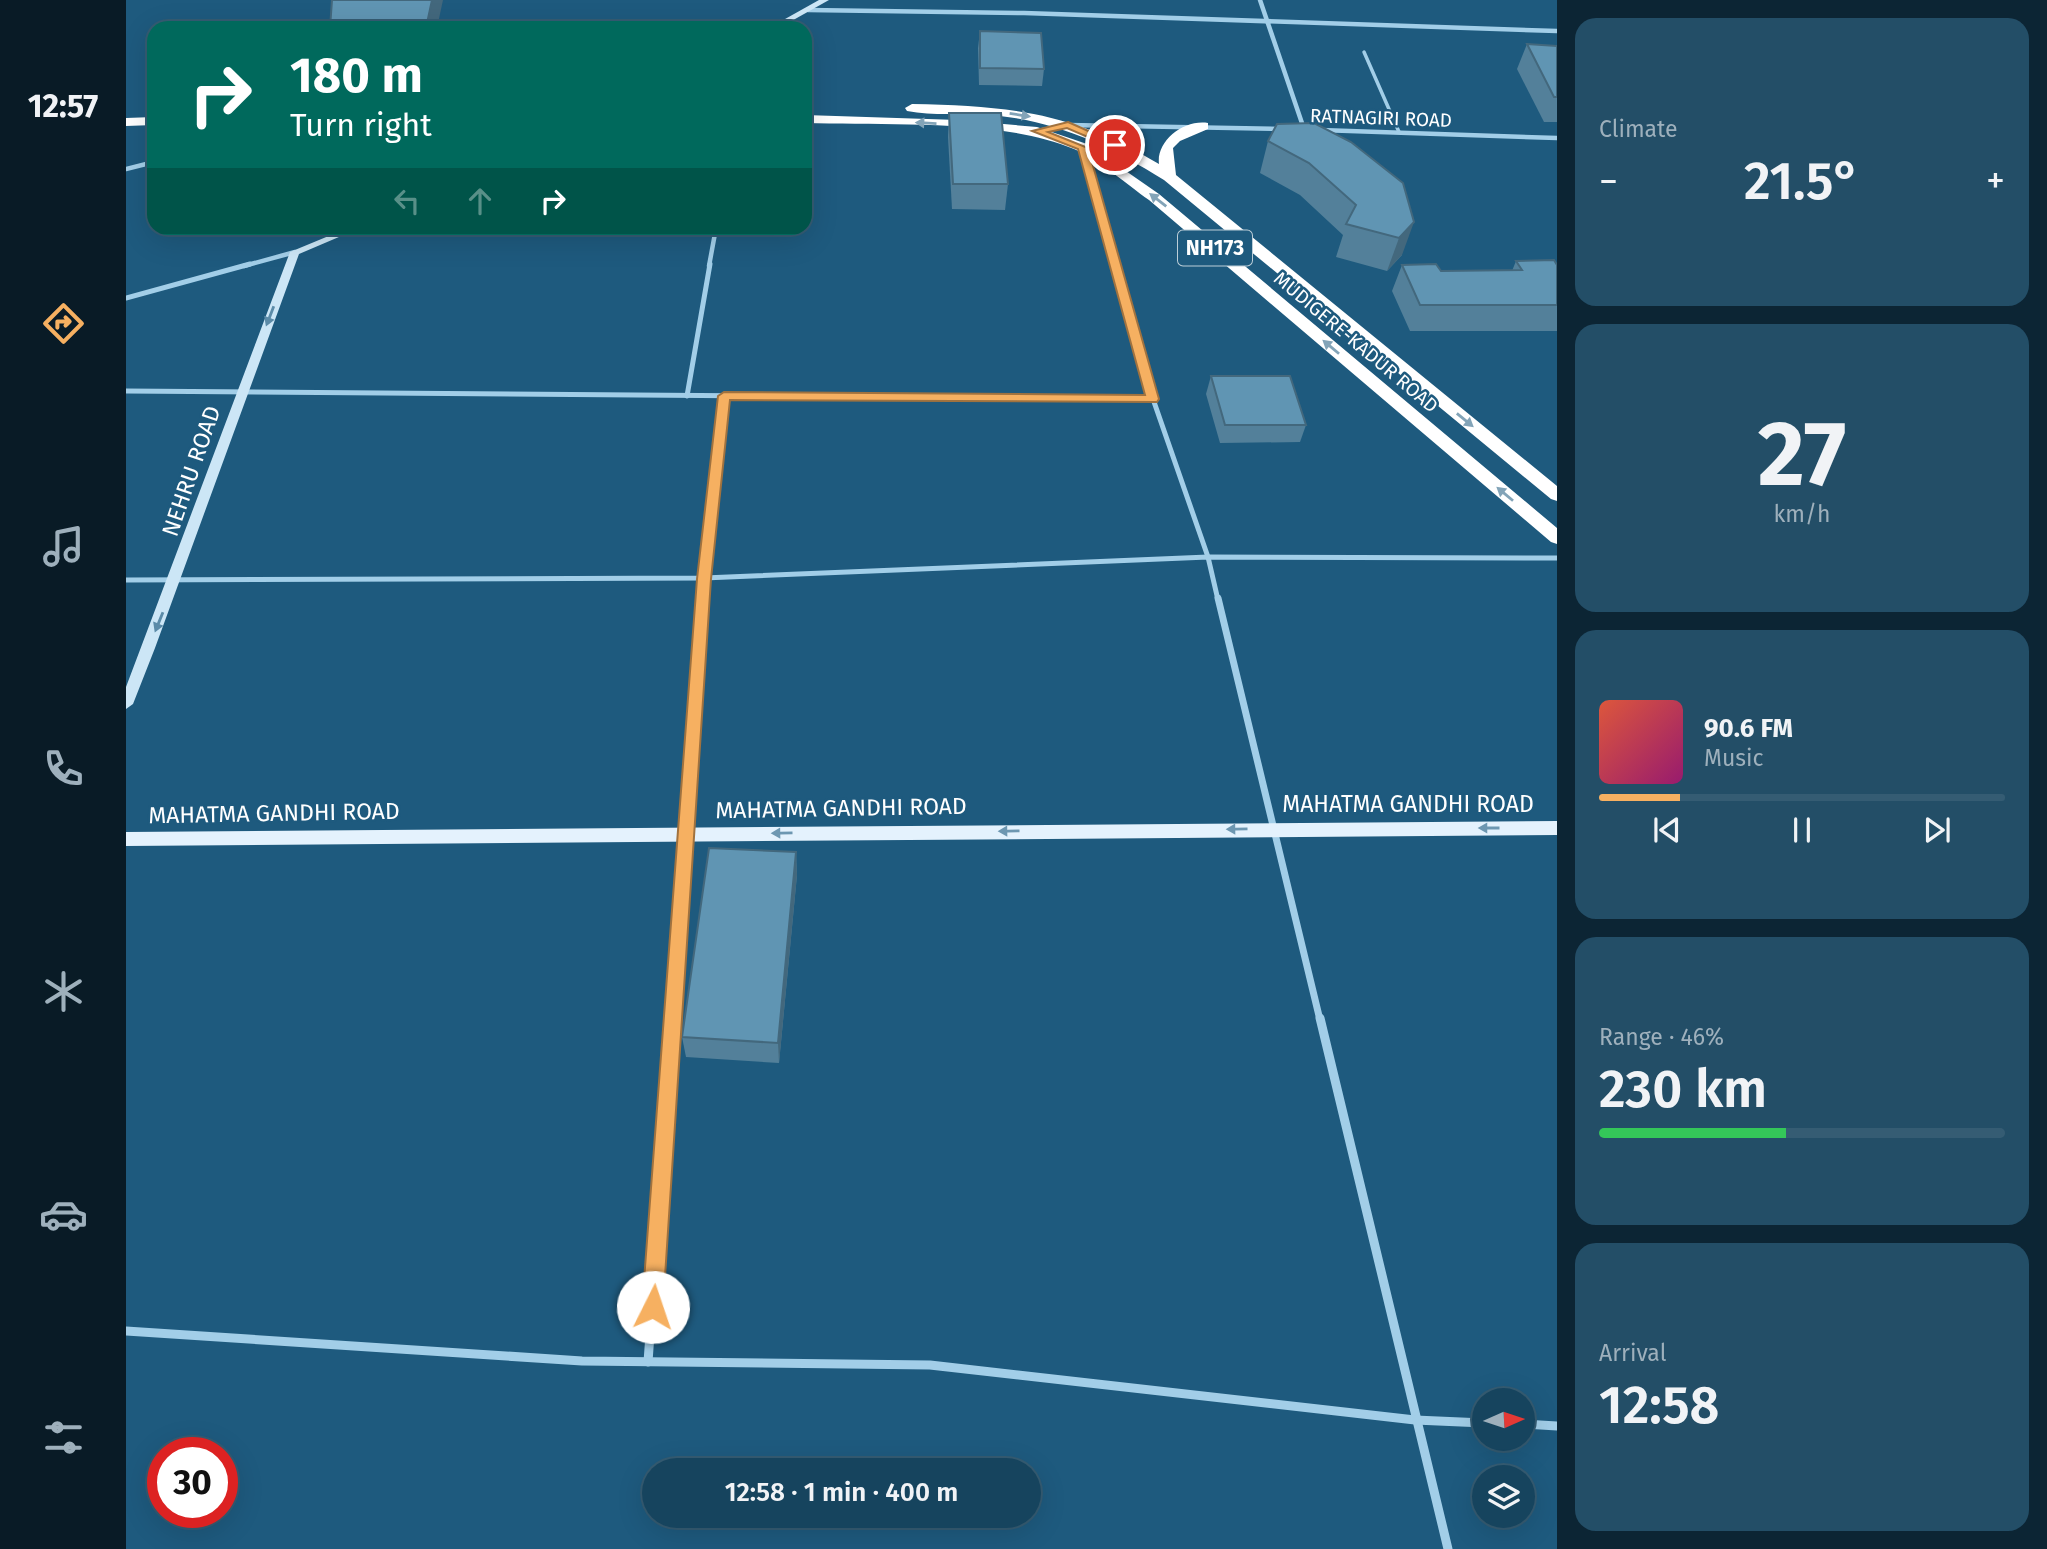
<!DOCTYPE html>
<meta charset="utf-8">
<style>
body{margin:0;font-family:"Fira Sans",sans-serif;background:#234e67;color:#f1f3f6;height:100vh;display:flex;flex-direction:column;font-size:26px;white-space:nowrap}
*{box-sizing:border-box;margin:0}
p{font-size:23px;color:#9eb0bc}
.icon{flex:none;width:38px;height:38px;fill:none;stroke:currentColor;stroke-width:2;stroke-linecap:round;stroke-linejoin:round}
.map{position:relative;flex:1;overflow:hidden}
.panel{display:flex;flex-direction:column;gap:18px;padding:18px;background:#0c2534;width:490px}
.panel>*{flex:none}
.hud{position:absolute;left:21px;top:21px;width:665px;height:214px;border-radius:21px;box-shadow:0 7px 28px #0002,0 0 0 2px #355c73;background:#00695c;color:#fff;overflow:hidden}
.needle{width:46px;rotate:87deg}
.fabs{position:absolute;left:1346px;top:1388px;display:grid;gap:14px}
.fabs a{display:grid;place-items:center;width:63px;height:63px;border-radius:50%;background:#16445e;box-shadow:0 7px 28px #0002,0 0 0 2px #355c73;font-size:35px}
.speed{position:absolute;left:21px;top:1437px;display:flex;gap:14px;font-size:35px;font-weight:700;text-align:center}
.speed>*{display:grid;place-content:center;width:91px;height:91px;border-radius:50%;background:#16445e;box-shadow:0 7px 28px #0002,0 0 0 2px #355c73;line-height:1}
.speed .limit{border:10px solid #d22;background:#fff;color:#111}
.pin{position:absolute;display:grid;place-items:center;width:60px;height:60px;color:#fff;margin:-30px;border:4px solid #fff;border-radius:50%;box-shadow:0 2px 7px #0007}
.me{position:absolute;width:77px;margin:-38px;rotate:4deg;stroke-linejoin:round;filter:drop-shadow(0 0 5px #0008)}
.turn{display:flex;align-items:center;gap:24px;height:147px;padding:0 28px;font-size:32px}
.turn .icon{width:91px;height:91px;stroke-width:2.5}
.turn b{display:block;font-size:49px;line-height:60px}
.lanes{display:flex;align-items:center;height:66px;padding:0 28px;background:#0003;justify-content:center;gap:35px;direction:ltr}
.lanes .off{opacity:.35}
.big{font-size:52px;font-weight:600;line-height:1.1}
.panel .tile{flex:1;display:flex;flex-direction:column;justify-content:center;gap:10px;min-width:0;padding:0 24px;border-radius:21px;background:#234e67}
.panel .dial{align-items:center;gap:0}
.dial b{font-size:91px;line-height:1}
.song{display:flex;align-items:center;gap:21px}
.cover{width:84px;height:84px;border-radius:10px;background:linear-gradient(135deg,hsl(10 70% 55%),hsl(320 70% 35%))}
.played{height:7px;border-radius:4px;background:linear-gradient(90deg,#f6b061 20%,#355c73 20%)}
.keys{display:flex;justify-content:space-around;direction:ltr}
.heat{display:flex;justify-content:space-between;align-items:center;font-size:38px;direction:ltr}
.charge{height:10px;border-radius:5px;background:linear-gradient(90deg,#34c759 46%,#355c73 0)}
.trip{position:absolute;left:516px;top:1458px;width:399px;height:70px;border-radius:35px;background:#16445e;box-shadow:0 7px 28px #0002,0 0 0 2px #355c73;font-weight:600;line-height:70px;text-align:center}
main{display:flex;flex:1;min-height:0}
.tab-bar{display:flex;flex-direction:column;width:126px;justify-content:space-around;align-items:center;background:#091b26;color:#9eb0bc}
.tab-bar .icon{width:49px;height:49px}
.tab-bar .active{color:#f6b061}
.tab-bar b{font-size:32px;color:#f1f3f6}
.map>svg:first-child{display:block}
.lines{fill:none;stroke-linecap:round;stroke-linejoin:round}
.lane{stroke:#a2cee8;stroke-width:3.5}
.street-far3{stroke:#a2cee8;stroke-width:4.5}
.street-far2{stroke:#a2cee8;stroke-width:5}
.street-far1{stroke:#a2cee8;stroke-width:7}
.street{stroke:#a2cee8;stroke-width:9}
.secondary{fill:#cce6f6;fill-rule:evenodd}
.primary{fill:#e4f2fd;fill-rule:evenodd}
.highway{fill:#fff;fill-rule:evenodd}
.wall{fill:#53809a}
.shaded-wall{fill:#43687d}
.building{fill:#6095b3;stroke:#43687d;stroke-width:2}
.oneway{fill:#83a4b8}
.oneway2{fill:#5b8ba8}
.oneway3{fill:#6d97b1}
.route{fill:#f6b061;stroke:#a0723f;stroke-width:2}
.labels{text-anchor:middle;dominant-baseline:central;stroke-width:5;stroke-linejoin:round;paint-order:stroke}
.far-street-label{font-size:19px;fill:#fff;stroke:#1e5a7e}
.shield{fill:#1e5a7e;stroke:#bcced8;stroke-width:2}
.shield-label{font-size:21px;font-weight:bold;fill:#fff}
.street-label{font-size:23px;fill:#fff;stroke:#1e5a7e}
</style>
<main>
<nav class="tab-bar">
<b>12:57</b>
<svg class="icon active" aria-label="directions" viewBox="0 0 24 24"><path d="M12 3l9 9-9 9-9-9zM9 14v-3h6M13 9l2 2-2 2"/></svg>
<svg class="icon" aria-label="music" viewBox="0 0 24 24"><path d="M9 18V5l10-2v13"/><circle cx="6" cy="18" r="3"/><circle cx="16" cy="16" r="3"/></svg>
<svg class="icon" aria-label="phone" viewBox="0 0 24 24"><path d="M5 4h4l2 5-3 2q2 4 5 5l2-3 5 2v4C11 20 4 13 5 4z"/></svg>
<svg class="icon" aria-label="climate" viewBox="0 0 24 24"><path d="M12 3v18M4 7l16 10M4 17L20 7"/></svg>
<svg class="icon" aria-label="car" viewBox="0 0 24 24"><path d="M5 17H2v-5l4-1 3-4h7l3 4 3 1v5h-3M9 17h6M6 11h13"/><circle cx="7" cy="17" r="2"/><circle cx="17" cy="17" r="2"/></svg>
<svg class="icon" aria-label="filters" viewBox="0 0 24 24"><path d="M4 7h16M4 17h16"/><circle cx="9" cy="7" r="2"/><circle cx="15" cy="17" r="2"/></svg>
</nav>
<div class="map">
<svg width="1431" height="1549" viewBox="0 0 1431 1549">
<rect width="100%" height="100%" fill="#1e5a7e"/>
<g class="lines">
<!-- lane -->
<polyline class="lane" points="1238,52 1273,132"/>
<!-- street-far3 -->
<g class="street-far3">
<polyline points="1134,0 1178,129"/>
<polyline points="682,10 898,13 1431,31"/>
<polyline points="1194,130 1431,138"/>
<polyline points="912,131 942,125 1158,129"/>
<polyline points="956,147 989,266"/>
<polyline points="0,169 28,162"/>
<polyline points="118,266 169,252"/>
<polyline points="583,266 590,228"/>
</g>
<!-- street-far2 -->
<g class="street-far2">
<polyline points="989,264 1027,399 1082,557 1092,600"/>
<polyline points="0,298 124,264"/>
<polyline points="0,391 1027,399"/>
<polyline points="561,396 584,264"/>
<polyline points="0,580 578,578 1082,557 1431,558"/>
<polyline points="576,600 598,396"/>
</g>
<!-- street-far1 -->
<g class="street-far1">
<polyline points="1092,598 1194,1020"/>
<polyline points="546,1020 577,598"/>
</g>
<!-- street -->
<g class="street">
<polyline points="1194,1018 1322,1549"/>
<polyline points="0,1331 456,1361 804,1365 1289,1420 1358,1423"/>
<polyline points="522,1362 547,1018"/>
<polyline points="1396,1424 1431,1426"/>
</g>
<!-- secondary -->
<g class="secondary">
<polygon points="693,0 703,0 653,28 643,28"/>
<polygon points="222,228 234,228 173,254 29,648 7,704 0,709 0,687 164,252"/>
</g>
<!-- primary -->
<polygon class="primary" points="1431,821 1431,835 0,846 0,832"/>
<!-- highway -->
<g class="highway">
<path d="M 786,104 C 884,106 947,112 1033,164 C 1030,141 1058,119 1082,123 L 1082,129 L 1054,141 L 1047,148 L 1050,175 L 1431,486 L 1431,501 L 1425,499 L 1038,180 C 982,145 929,120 863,115 C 836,113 807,116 781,111 L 779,108 Z"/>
<path d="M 679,115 L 832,120 L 911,127 L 961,144 L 1033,194 L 1431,528 L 1431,544 L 1425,542 L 1023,200 C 1000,184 974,160 948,149 C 874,118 760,126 679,123 Z"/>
<polygon points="28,117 28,125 0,126 0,118"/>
</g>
</g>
<!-- wall -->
<g class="wall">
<polygon points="854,31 918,69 916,86 853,85 852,48"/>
<polygon points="1401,44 1431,46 1431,122 1418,122 1391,69"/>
<polygon points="823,113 882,184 879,210 826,209 822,137"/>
<polygon points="1142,141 1277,183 1276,255 1261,271 1210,257 1217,235 1174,195 1134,173"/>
<polygon points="1390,261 1431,265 1431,331 1284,331 1266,291 1276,265 1315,271 1386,271"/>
<polygon points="1085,376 1180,425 1174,442 1094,443 1080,394"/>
<polygon points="670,852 671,875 653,1063 560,1057 556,1037"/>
</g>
<!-- shaded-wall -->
<g class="shaded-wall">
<polygon points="306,0 317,0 311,28 300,28"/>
<polygon points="1288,222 1276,255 1261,271 1273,238"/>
<polygon points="670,852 671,875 653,1063 652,1043"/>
</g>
<!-- building -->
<g class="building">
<polygon points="206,0 306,0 300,28 204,28"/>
<polygon points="854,31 915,33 918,69 854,68"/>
<polygon points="1401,44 1431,46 1431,97 1428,97"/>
<polygon points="823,113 875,113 882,184 827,184"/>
<polygon points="1188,123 1225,142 1277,183 1288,222 1273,238 1220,224 1230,205 1183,163 1142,141 1151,124"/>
<polygon points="1428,260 1431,265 1431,305 1294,305 1276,265 1310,264 1315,271 1396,270 1390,261"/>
<polygon points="1085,376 1164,376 1180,425 1099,425"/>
<polygon points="583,848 670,852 652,1043 556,1037"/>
</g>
<!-- one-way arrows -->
<defs><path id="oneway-solid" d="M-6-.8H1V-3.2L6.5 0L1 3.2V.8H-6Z" transform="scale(1.75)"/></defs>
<g class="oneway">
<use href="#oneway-solid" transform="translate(894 115) rotate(9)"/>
<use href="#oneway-solid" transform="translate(800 123) rotate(-177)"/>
<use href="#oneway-solid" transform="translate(1032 200) rotate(-142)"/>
<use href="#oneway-solid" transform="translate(1205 347) rotate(-140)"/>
<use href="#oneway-solid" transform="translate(1339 420) rotate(39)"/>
<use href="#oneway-solid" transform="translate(1379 494) rotate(-140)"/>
</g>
<g class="oneway2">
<use href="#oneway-solid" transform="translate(144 316) rotate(111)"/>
<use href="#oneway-solid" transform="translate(33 622) rotate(112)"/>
</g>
<g class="oneway3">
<use href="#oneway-solid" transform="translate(1363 828) rotate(180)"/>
<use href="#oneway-solid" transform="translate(1111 829) rotate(179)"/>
<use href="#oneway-solid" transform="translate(883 831) rotate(179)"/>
<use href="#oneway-solid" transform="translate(656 833) rotate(179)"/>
</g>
<!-- route -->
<polygon class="route" points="942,122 994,145 985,147 941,128 922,132 962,148 1033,399 1031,402 604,400 585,579 537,1307 534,1314 527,1317 519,1314 516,1307 571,579 592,396 598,392 1019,395 952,149 906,131"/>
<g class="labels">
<!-- far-street labels -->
<g class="far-street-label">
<text transform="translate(1255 118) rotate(2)">RATNAGIRI ROAD</text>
<text transform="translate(1230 342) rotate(40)">MUDIGERE-KADUR ROAD</text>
</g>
<!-- shield labels -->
<rect class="shield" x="1052" y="230.5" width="74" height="35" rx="5"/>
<g class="shield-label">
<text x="1089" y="248">NH173</text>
</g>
<!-- street labels -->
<g class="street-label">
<text transform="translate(65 471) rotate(-71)">NEHRU ROAD</text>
<text x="1282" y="804">MAHATMA GANDHI ROAD</text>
<text transform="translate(715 808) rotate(-1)">MAHATMA GANDHI ROAD</text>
<text transform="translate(148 813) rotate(-1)">MAHATMA GANDHI ROAD</text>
</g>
</g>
</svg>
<div class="fabs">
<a><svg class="needle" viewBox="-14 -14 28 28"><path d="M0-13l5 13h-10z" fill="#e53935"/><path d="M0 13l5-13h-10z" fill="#9eb0bc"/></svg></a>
<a><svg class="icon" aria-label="layers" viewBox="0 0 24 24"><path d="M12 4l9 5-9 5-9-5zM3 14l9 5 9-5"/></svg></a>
</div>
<div class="speed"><div class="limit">30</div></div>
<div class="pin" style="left:989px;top:145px;background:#d93025"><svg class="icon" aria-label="arrive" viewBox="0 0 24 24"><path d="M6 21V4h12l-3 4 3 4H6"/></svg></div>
<svg class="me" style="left:527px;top:1307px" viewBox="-20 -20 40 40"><circle r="19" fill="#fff"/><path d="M0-13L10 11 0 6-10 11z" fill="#f6b061"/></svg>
<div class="trip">12:58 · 1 min · 400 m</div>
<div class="hud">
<div class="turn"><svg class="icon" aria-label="right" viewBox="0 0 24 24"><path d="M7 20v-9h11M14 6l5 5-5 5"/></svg><div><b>180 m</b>Turn right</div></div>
<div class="lanes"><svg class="icon off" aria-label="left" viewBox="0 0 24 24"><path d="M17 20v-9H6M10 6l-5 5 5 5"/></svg><svg class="icon off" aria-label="ahead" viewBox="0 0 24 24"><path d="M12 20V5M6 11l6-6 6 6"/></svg><svg class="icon" aria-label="right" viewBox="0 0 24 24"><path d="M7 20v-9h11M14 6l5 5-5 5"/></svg></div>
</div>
</div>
<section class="panel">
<div class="tile"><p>Climate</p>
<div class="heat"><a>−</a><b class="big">21.5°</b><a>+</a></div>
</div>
<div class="tile dial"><b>27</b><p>km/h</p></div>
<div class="tile">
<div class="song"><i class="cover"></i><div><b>90.6 FM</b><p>Music</p></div></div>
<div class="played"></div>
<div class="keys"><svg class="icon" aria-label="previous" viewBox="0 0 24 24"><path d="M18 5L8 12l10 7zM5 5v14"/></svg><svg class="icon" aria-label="pause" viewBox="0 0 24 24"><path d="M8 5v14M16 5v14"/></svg><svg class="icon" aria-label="next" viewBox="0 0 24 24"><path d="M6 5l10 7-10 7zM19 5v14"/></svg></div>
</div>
<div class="tile"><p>Range · 46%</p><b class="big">230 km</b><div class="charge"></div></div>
<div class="tile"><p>Arrival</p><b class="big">12:58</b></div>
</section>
</main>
